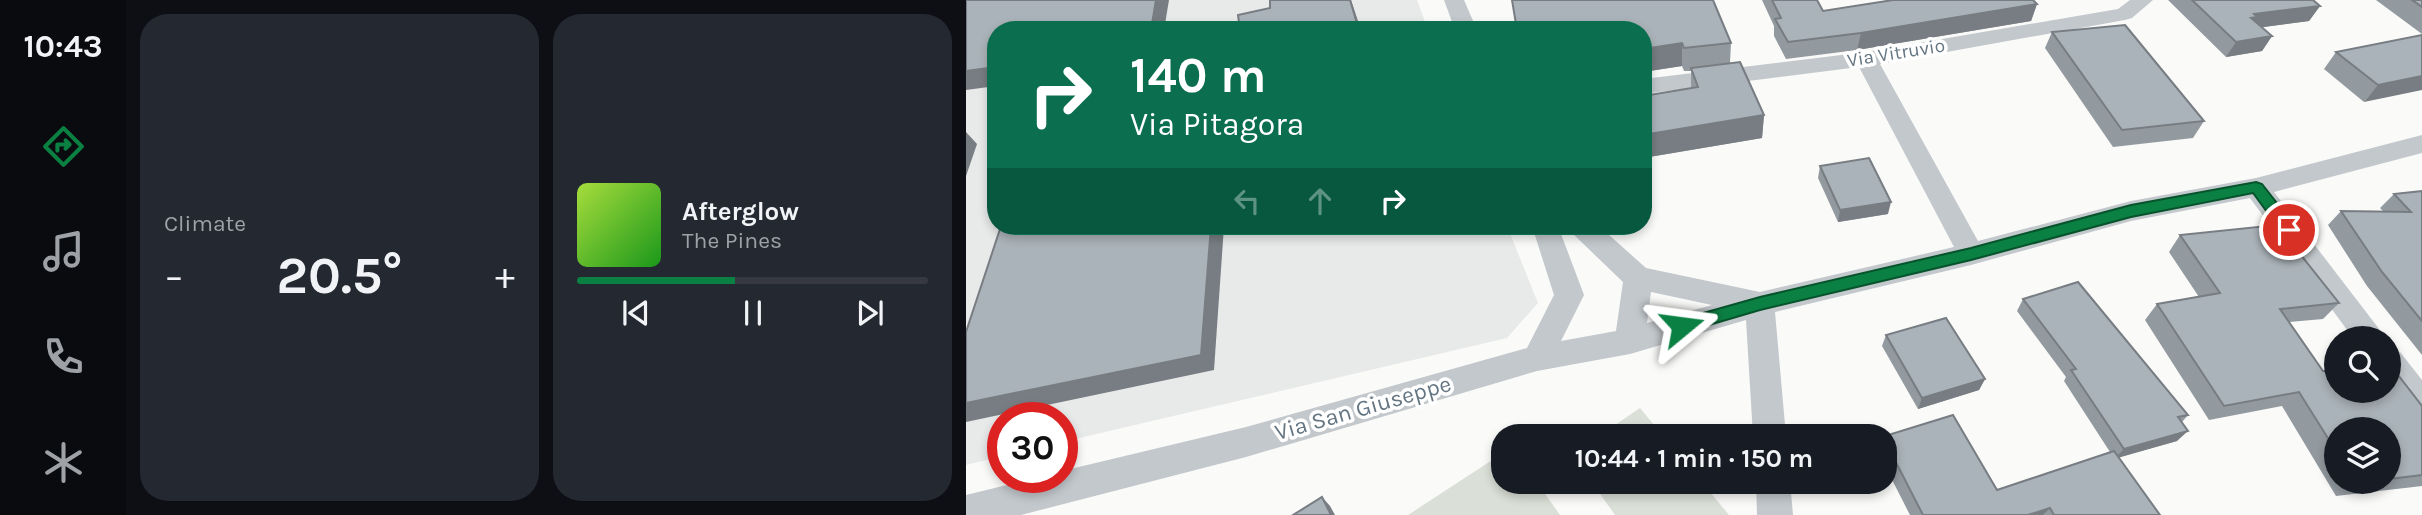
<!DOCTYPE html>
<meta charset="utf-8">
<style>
body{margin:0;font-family:Karla,sans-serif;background:#242831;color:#f1f3f6;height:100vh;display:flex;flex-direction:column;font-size:26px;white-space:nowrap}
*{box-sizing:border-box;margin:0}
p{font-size:23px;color:#9ea1a6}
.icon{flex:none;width:38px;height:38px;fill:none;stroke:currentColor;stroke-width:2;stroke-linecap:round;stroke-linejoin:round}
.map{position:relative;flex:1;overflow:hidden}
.drawer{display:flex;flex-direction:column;gap:14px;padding:14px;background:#0d0f14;width:840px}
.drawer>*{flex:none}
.hud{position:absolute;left:21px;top:21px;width:665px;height:214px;border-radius:28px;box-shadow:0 4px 10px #0003;background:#0b6e4f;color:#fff;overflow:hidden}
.buttons{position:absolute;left:1358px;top:326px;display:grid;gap:14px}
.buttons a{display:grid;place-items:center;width:77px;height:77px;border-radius:50%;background:#171b24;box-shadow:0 4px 10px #0003;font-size:35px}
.speed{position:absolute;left:21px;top:402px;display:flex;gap:14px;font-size:35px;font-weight:700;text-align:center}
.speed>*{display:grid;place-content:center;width:91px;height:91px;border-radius:50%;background:#171b24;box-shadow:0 4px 10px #0003;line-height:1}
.speed .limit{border:10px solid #d22;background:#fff;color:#111}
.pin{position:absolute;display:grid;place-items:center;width:60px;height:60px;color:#fff;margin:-30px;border:4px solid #fff;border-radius:50%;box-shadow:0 2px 7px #0007}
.me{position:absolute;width:77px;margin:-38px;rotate:74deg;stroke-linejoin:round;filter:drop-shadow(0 0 5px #0008)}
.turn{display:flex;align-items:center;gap:24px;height:147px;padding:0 28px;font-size:32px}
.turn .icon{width:91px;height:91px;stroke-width:2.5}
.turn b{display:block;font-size:49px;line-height:60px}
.lanes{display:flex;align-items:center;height:66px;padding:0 28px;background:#0003;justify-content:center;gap:35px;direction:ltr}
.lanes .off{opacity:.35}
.big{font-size:52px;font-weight:700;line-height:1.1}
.drawer .widget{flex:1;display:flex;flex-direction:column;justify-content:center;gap:10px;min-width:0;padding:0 24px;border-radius:28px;background:#242831}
.song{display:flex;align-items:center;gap:21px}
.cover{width:84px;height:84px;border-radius:10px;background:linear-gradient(135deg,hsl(80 70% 55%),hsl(120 70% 35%))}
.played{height:7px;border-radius:4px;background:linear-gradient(90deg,#0b8043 45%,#363941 45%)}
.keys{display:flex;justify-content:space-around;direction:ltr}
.heat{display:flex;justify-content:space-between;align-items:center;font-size:38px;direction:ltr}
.drawer .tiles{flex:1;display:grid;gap:14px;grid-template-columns:repeat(2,1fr)}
.trip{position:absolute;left:525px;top:424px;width:406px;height:70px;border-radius:28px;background:#171b24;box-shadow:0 4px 10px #0003;font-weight:700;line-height:70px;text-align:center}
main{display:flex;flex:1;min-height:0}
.menu{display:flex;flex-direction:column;width:126px;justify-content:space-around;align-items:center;background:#090b0e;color:#9ea1a6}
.menu .icon{width:49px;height:49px}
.menu .selected{color:#0b8043}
.menu b{font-size:32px;color:#f1f3f6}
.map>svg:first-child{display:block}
.built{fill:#e8e9e9}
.green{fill:#dadfd7}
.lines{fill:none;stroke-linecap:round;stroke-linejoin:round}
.minor{fill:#c3c8cc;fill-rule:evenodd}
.wall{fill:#929a9f;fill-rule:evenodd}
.shaded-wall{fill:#777d82}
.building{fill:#aab3b9;stroke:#777d82;stroke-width:2}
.route{fill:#0b8043;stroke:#07532c;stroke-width:2}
.labels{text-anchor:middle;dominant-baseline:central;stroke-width:7;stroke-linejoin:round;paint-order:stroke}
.far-street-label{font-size:19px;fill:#657683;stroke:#fff}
.street-label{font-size:23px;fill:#657683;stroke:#fff}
</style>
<main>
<nav class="menu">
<b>10:43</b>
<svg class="icon selected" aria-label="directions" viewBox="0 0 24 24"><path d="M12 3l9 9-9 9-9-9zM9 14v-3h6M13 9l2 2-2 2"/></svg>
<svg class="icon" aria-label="music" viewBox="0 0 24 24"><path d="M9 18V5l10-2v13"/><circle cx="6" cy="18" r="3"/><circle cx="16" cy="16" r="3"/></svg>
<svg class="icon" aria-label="phone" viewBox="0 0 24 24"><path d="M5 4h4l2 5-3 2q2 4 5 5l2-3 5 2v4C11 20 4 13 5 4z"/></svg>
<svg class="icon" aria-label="climate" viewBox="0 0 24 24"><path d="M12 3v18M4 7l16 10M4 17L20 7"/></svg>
</nav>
<section class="drawer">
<div class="tiles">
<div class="widget"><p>Climate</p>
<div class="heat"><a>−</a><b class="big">20.5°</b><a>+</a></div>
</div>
<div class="widget">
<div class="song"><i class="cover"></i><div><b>Afterglow</b><p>The Pines</p></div></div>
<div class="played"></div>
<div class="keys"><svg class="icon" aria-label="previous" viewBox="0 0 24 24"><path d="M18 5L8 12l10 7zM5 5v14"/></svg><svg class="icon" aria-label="pause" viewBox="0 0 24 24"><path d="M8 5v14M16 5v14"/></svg><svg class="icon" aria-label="next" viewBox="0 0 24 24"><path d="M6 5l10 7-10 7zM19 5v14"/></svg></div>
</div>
</div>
</section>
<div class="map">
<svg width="1456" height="515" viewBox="0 0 1456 515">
<rect width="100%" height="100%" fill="#fafaf8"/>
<!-- built -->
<polygon class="built" points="0,0 451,0 462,30 30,30 30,226 541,226 572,303 541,338 96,442 96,418 37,418 37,456 0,465"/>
<!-- green -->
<g class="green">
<polygon points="674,408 697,436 633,436"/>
<polygon points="537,453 537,481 570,481 594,515 442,515"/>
<polygon points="625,481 735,481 763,515 649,515"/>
</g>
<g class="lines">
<!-- minor -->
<g class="minor">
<polygon points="478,0 498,0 511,30 489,30"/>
<path d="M 1164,0 L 1187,0 L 1166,18 L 1159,20 L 914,64 L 1012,241 L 1165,201 L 1290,178 L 1456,135 L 1456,153 L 1308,192 L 1420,338 L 1387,338 L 1284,198 L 1165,221 L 1005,265 L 809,312 L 820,436 L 787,436 L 780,320 L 664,354 L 571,371 L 280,457 L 55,515 L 0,515 L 0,495 L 70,478 L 96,478 L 96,471 L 280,427 L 561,348 L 588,295 L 566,226 L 592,226 L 618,295 L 595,341 L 650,331 L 657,282 L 606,233 L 603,226 L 633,226 L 680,268 L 794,292 L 988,247 L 893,67 L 677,94 L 677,79 L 900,52 L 1152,9 ZM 685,292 L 746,305 L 681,323 Z"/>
<path d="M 1423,348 L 1434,352 L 1456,380 L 1456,418 C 1424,407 1422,377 1423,348 Z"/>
<polygon points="790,481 824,481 827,515 791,515"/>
</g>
</g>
<!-- wall -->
<g class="wall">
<polygon points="796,0 851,0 857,11 1071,4 1065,21 891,50 820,59 808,36 808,26"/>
<polygon points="1202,0 1347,0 1354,6 1343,21 1296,27 1306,36 1296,51 1260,57"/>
<polygon points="1410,0 1456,0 1456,34"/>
<polygon points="677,30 765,43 764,63 798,115 796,138 677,158 677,96 725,88 725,71 718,71 716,66 677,72"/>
<polygon points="1086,32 1238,121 1227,138 1147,147 1079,48"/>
<polygon points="1456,35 1398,102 1358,69 1370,52"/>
<polygon points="854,166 922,214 872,222 852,178"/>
<polygon points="1456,191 1456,355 1401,286 1362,225 1375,211 1417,211 1414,208 1428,194"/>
<path d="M 1214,235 L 1373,303 L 1357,319 L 1323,322 L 1357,371 L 1456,406 L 1456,486 L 1370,496 L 1316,406 L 1243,420 L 1179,320 L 1191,304 L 1233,297 L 1203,252 ZM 1370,429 L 1423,429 L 1423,481 L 1370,481 Z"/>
<polygon points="1057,299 1222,415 1216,422 1211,441 1153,457 1194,515 944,515 919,466 919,436 1031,490 1144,452 1098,381 1100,377 1051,311"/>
<polygon points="920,335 1019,379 1013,390 952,409 916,346"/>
</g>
<!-- shaded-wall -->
<g class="shaded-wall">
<polygon points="190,0 203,0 198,30 185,30"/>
<polygon points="384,0 385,0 395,30 393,30"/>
<polygon points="1071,4 1065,21 891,50 895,33"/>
<polygon points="1354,6 1343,21 1284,29 1276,33 1288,14"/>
<polygon points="1306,36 1296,51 1260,57 1270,42"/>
<polygon points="716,43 716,66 677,72 677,49"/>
<polygon points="30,67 30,86 0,90 0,71"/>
<polygon points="1456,76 1456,90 1398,102 1412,85"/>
<polygon points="798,115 796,138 677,158 677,135"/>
<polygon points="0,132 11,144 0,176"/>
<polygon points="925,202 922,214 872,222 874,210"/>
<polygon points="245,226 258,226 248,370 0,422 0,403"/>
<polygon points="1019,379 1013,390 952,409 956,398"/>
<polygon points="1222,431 1211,441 1148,459 1158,449"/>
<polygon points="356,497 364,506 369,515 365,515"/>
<polygon points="1084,508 1077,515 1062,515"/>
</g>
<!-- building -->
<g class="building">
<polygon points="0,0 190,0 185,30 30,30 30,67 0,71"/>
<polygon points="304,0 384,0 393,30 274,30 272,15 304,8"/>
<polygon points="546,0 747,0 765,43 718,48 716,43 677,49 677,30 551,30"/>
<polygon points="806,0 851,0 857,11 927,0 1067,0 1071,4 895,33 822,42 809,19 815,18"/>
<polygon points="1226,0 1347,0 1354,6 1288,14 1291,17 1285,18 1306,36 1270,42"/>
<polygon points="1446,0 1456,0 1456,7"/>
<polygon points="1159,25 1238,121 1156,130 1086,32"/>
<polygon points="1456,35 1456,76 1412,85 1370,52"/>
<polygon points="774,62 798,115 677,135 677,96 732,87 725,68"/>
<polygon points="903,158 925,202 874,210 854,166"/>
<polygon points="1456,191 1456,321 1416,272 1375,211 1445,212 1428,194"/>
<polygon points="1311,225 1373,303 1314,309 1357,371 1370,371 1370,390 1423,390 1423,375 1432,375 1456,406 1456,475 1423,479 1423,429 1370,429 1370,451 1333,392 1258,406 1191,304 1254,293 1214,235"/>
<polygon points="35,226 245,226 235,355 0,403 0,332"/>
<polygon points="1112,282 1222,415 1212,417 1222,431 1158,449 1105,370 1110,369 1057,299"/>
<polygon points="980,318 1019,379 956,398 920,335"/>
<polygon points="987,415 1031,490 1148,451 1194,515 1088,515 1084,508 1062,515 957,515 919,441 919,436"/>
<polygon points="356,497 365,515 327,515"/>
</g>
<!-- route -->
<polygon class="route" points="1290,182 1296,184 1329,226 1331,230 1329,235 1318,235 1287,193 1165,217 1005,260 794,310 716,333 710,331 708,326 710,321 716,319 794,297 1005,248 1165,205"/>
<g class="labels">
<!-- far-street labels -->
<g class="far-street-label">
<text transform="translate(930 53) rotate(-9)">Via Vitruvio</text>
</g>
<!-- street labels -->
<g class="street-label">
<text transform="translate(397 408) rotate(-16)">Via San Giuseppe</text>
</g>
</g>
</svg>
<div class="buttons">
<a><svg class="icon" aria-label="search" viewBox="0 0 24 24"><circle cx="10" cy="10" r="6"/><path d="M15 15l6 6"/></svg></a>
<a><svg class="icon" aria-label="layers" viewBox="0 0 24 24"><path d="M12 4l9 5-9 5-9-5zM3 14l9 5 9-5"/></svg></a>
</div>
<div class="speed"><div class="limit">30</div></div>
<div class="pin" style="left:1323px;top:230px;background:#d93025"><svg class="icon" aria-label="arrive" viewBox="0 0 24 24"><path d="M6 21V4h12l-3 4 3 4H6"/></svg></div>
<svg class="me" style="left:716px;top:326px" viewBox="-20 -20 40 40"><path d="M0-17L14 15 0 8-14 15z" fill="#0b8043" stroke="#fff" stroke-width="4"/></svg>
<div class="trip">10:44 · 1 min · 150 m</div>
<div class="hud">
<div class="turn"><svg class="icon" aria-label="right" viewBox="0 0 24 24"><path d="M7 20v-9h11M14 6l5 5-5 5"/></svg><div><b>140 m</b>Via Pitagora</div></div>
<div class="lanes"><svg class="icon off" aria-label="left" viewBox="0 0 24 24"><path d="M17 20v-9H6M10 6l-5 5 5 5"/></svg><svg class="icon off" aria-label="ahead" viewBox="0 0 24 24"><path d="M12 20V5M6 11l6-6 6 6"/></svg><svg class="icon" aria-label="right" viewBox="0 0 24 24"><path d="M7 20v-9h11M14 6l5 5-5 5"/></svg></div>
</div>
</div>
</main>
